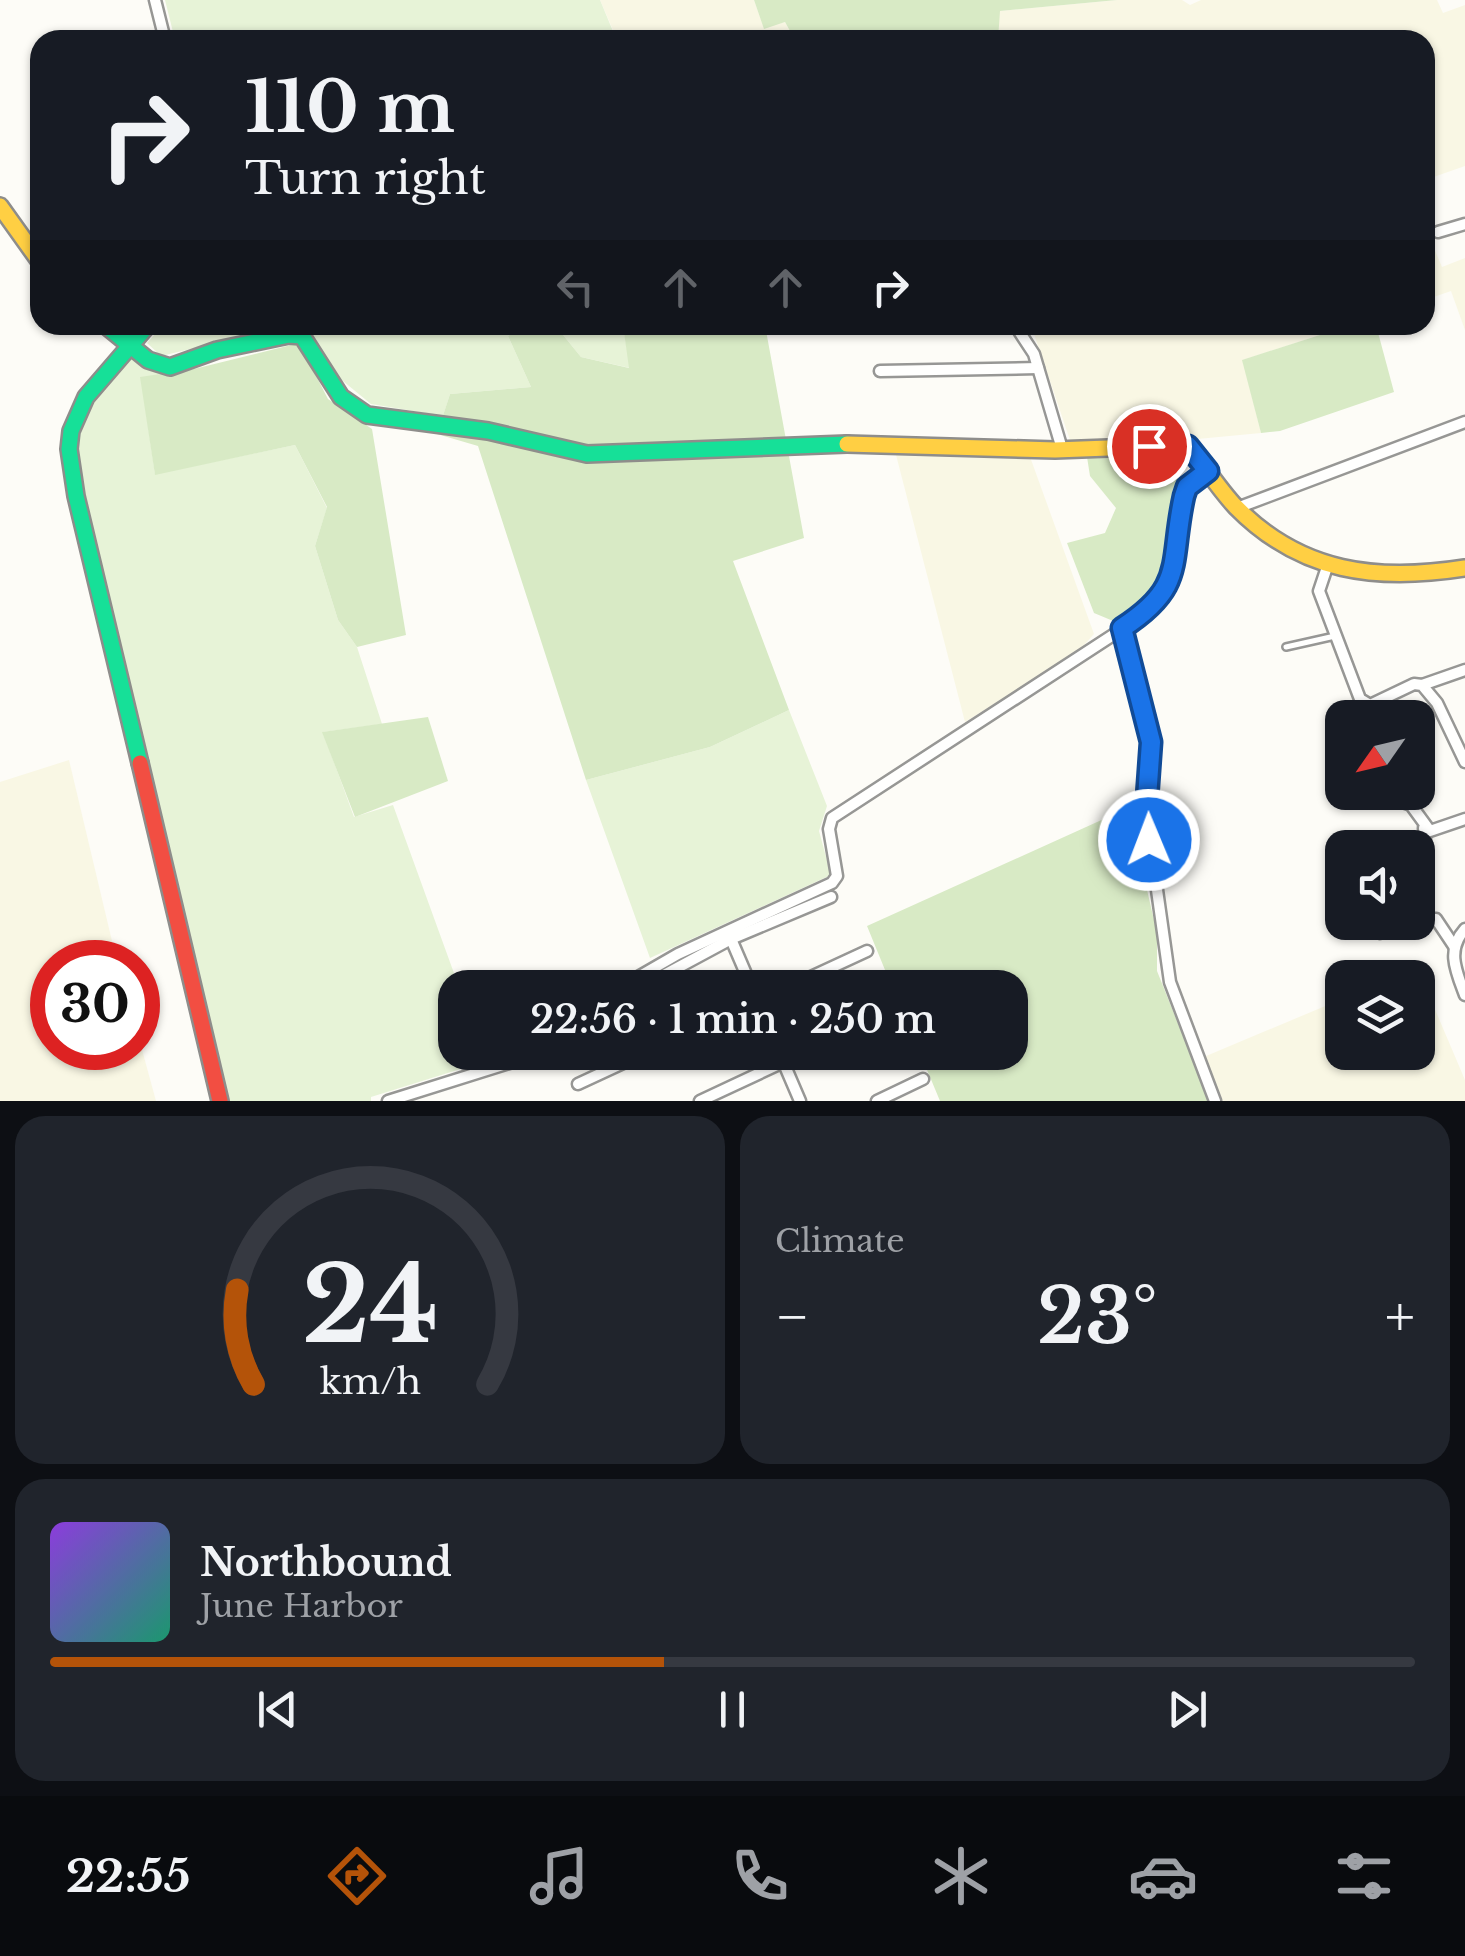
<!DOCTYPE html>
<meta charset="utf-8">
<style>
body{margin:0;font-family:"Libre Baskerville",serif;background:#20242c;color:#f1f3f6;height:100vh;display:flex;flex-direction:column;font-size:38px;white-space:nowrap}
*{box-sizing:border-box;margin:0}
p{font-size:32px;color:#9ea1a6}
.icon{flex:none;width:55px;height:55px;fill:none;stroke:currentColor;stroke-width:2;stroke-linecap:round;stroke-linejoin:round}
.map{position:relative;height:1101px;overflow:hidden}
.panel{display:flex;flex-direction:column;gap:15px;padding:15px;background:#0d0f14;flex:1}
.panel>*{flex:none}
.guide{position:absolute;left:30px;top:30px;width:1405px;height:305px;border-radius:30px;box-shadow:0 2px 8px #0004;background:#171b24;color:#f1f3f6;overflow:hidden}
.needle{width:65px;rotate:236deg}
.buttons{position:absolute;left:1325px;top:700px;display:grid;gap:20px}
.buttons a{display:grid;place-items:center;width:110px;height:110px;border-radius:20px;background:#171b24;box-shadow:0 2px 8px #0004;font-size:50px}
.speed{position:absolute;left:30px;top:940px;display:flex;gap:20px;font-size:50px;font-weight:700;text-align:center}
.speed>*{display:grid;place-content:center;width:130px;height:130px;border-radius:50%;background:#171b24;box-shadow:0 2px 8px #0004;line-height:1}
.speed .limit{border:15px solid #d22;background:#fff;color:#111}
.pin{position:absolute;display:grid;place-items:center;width:85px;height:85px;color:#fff;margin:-42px;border:5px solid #fff;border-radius:50%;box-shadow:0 2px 10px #0007}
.me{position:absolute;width:110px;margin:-55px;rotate:359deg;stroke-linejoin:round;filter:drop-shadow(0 0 8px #0008)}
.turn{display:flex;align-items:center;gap:35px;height:210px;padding:0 50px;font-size:45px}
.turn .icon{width:130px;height:130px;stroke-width:2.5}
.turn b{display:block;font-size:70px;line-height:85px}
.lanes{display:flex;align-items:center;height:95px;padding:0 50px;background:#0003;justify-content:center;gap:50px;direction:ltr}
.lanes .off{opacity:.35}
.big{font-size:75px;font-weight:600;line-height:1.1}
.panel .card{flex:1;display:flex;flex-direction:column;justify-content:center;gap:15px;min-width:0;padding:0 35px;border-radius:30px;background:#20242c}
.panel .dial{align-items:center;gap:0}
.dial svg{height:260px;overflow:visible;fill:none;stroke:#363941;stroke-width:7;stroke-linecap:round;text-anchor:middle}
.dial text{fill:#f1f3f6;stroke:none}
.song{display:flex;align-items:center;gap:30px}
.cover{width:120px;height:120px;border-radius:15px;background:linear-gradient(135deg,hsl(270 70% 55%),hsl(160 70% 35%))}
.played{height:10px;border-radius:5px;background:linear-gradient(90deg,#b45309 45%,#363941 45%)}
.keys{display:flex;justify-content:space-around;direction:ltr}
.heat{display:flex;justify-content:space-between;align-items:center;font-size:55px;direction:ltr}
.panel .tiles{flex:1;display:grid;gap:15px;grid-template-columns:1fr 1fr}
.card:last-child{grid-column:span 2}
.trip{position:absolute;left:438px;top:970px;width:590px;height:100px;border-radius:30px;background:#171b24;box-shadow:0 2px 8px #0004;font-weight:600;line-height:100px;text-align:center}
.tabs{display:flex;height:160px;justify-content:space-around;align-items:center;background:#090b0e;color:#9ea1a6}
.tabs .icon{width:70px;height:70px}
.tabs .active{color:#b45309}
.tabs b{font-size:45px;color:#f1f3f6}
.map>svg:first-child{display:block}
.farmland{fill:#f9f7e4}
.green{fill:#e7f3d7}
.forest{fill:#d8eac5}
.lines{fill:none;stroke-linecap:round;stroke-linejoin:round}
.lane-casing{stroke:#979795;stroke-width:10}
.street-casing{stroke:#979795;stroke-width:15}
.fast-casing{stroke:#8e8d8b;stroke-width:20}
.slow-casing{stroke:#8e8d8b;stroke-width:20}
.jam-casing{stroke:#8e8d8b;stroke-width:20}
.lane{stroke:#fffffe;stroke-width:5}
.street{stroke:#fffffe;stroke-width:10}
.fast{stroke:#16e098;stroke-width:15}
.slow{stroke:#ffcf43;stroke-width:15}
.jam{stroke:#f24e42;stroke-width:15}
.route-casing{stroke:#114b97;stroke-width:25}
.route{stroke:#1a73e8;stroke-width:18}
</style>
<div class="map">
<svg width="1465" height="1101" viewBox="0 0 1465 1101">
<rect width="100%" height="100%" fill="#fdfcf7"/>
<!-- farmland -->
<g class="farmland">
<polygon points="600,0 754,0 764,28 785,22 795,40 627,40 625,33 616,37"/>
<polygon points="1117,0 1182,0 1190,5 1201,0 1437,0 1443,13 1465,5 1465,166 1425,180 1425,40 998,40 999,11"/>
<polygon points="1425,227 1442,267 1465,258 1465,330 1451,291 1425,300"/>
<polygon points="1037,325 1351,325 1243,360 1261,433 1187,440 1071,443 1033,331"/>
<polygon points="895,451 1029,454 1094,634 1077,653 965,722"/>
<polygon points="69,760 117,962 52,962 52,1048 138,1048 138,1035 156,1101 0,1101 0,782"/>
<polygon points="1417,967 1465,1080 1465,1101 1216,1101 1199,1059 1342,999 1342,1052 1418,1052 1418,978 1393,977"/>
</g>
<!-- green -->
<g class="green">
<polygon points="165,0 600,0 615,36 626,33 627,40 465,40 462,35 450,40 175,40"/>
<polygon points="163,325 292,325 161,356 147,343"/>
<polygon points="301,325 526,325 508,336 531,387 450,394 443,416 371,404 338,377"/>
<polygon points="555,325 623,325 630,368 581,357"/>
<path d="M 132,354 L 144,365 L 163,374 L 141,378 L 155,474 L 295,445 L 327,508 L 315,546 L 338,620 L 357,647 L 382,724 L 323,732 L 354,817 L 393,805 L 459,987 L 455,988 L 455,1052 L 483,1053 L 486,1061 L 371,1097 L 371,1101 L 229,1101 L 158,822 L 74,455 C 75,410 100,383 132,354 Z"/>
<polygon points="789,710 827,806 819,831 831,875 650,958 586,780 710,747"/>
</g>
<!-- forest -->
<g class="forest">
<polygon points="754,0 1117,0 1000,11 998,40 795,40 785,22 764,29"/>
<polygon points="526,325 555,325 581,357 629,368 623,325 765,325 804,538 733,561 789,710 710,747 586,780 478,446 437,434 450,394 531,387 508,336"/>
<polygon points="1351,325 1376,325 1394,392 1280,431 1261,433 1242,360"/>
<polygon points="299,343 328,399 372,429 406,635 357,647 338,620 315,546 327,507 295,445 155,475 140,377 194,369"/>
<polygon points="1163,450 1186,456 1178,477 1159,584 1118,623 1094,613 1067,543 1105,533 1116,508 1090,476 1087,457"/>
<polygon points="428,717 448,781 355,817 322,732"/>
<polygon points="1128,808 1157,933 1157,971 1209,1101 940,1101 920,1053 1010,1052 1010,988 892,987 867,926"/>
</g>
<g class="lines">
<!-- lane casing -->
<g class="lane-casing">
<polyline id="lane" points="1286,647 1335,636"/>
</g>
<!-- street casing -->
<g class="street-casing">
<g id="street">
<polyline points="155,0 165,40"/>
<polyline points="1438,232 1465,224"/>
<polyline points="1015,325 1034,354 1062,449"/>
<polyline points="880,371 1038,368"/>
<polyline points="1237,508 1465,422"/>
<polyline points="1327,567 1319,591 1360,699 1370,705 1414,684 1422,685 1437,703 1465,762"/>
<polyline points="1122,628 1151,742 1146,812 1170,982 1215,1101"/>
<polyline points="1422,685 1465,670"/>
<polyline points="1388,797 1411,805 1430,831 1465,819"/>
<polyline points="1424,828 1427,864"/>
<polyline points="1418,921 1436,919 1454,946"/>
<path d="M 1465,929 C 1446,950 1456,971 1465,995"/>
<polyline points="1380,933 1412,922"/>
<polyline points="731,939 752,988"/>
<polyline points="619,988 678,954 832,883 837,876 829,829 832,818 1133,622 1165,595 1170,581 1183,496 1187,487 1208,471"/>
<polyline points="640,988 731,939 831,897"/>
<polyline points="787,988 867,951"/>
<polyline points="779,1052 800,1101"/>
<polyline points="578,1084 647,1052"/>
<polyline points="388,1101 522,1059 530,1052"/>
<polyline points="700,1101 805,1052"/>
<polyline points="877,1101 923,1079"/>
</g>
</g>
<!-- fast casing -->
<g class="fast-casing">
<g id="fast">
<polyline points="105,325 148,360 170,367 217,350 289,335 302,336 341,397 367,415 488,431 587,454 847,444"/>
<polyline points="140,763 76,496 69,449 71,431 86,397 148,325"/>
</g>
</g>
<!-- slow casing -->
<g class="slow-casing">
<g id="slow">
<polyline points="0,206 40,262"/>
<path d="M 847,444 L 1055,450 L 1188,445 C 1204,465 1218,488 1236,507 C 1301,573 1377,582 1465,568"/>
</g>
</g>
<!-- jam casing -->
<g class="jam-casing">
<polyline id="jam" points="140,763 220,1101"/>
</g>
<!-- lane -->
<use href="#lane" class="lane"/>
<!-- street -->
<use href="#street" class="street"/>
<!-- fast -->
<use href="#fast" class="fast"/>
<!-- slow -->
<use href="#slow" class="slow"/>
<!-- jam -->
<use href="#jam" class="jam"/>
</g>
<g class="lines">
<!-- route casing -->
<g class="route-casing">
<path id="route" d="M 1149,840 L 1146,812 L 1151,742 L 1122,628 C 1187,586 1169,563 1184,496 L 1187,487 L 1208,471 L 1188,446 L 1149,446"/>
</g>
<!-- route -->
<use href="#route" class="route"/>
</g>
</svg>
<div class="buttons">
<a><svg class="needle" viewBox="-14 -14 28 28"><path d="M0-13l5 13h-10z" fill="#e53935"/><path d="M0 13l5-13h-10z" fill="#9ea1a6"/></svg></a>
<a><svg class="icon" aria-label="sound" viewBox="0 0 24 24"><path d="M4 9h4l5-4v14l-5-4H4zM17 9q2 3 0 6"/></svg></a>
<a><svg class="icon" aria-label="layers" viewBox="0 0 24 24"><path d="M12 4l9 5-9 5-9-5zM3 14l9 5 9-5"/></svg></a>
</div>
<div class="speed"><div class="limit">30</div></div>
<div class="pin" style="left:1149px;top:446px;background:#d93025"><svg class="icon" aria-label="arrive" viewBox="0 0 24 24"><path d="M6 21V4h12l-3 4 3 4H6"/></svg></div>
<svg class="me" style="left:1149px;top:840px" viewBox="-20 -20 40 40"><circle r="17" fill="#1a73e8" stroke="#fff" stroke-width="3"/><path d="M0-11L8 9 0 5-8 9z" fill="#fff"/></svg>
<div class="trip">22:56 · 1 min · 250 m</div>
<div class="guide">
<div class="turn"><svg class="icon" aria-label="right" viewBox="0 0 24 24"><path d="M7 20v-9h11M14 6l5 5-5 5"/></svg><div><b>110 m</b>Turn right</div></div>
<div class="lanes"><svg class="icon off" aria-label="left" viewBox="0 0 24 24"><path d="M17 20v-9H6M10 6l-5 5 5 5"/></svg><svg class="icon off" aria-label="ahead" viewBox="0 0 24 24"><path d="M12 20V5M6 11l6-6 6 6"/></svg><svg class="icon off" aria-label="ahead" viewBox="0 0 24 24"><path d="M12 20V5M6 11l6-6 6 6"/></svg><svg class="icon" aria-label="right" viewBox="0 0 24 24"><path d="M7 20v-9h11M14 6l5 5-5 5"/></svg></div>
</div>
</div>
<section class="panel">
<div class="tiles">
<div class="card dial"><svg viewBox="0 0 100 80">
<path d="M14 69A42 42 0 1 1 86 69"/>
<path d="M14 69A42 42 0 0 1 9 40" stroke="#b45309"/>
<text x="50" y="56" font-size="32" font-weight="700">24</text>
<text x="50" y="72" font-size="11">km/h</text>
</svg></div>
<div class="card"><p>Climate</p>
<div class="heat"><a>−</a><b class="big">23°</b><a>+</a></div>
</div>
<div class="card">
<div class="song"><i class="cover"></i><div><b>Northbound</b><p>June Harbor</p></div></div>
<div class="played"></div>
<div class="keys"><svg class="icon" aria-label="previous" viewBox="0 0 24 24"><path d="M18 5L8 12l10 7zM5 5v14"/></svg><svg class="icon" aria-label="pause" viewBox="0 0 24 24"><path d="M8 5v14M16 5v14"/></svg><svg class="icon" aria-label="next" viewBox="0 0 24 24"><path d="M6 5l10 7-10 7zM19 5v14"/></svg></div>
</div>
</div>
</section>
<nav class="tabs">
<b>22:55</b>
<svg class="icon active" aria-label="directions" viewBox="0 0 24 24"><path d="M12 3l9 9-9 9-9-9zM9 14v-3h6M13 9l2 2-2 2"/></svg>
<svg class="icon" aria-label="music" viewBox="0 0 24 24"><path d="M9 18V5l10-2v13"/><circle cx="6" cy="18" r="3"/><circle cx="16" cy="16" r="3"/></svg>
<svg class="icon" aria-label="phone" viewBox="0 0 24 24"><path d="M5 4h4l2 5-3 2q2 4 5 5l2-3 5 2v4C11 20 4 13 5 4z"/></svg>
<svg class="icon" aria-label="climate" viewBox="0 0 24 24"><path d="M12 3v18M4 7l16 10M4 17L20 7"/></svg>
<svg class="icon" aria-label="car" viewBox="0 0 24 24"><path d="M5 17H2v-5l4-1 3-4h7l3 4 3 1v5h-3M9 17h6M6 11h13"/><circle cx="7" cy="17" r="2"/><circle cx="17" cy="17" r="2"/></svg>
<svg class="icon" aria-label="filters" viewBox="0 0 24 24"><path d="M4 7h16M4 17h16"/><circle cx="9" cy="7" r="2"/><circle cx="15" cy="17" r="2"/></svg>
</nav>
